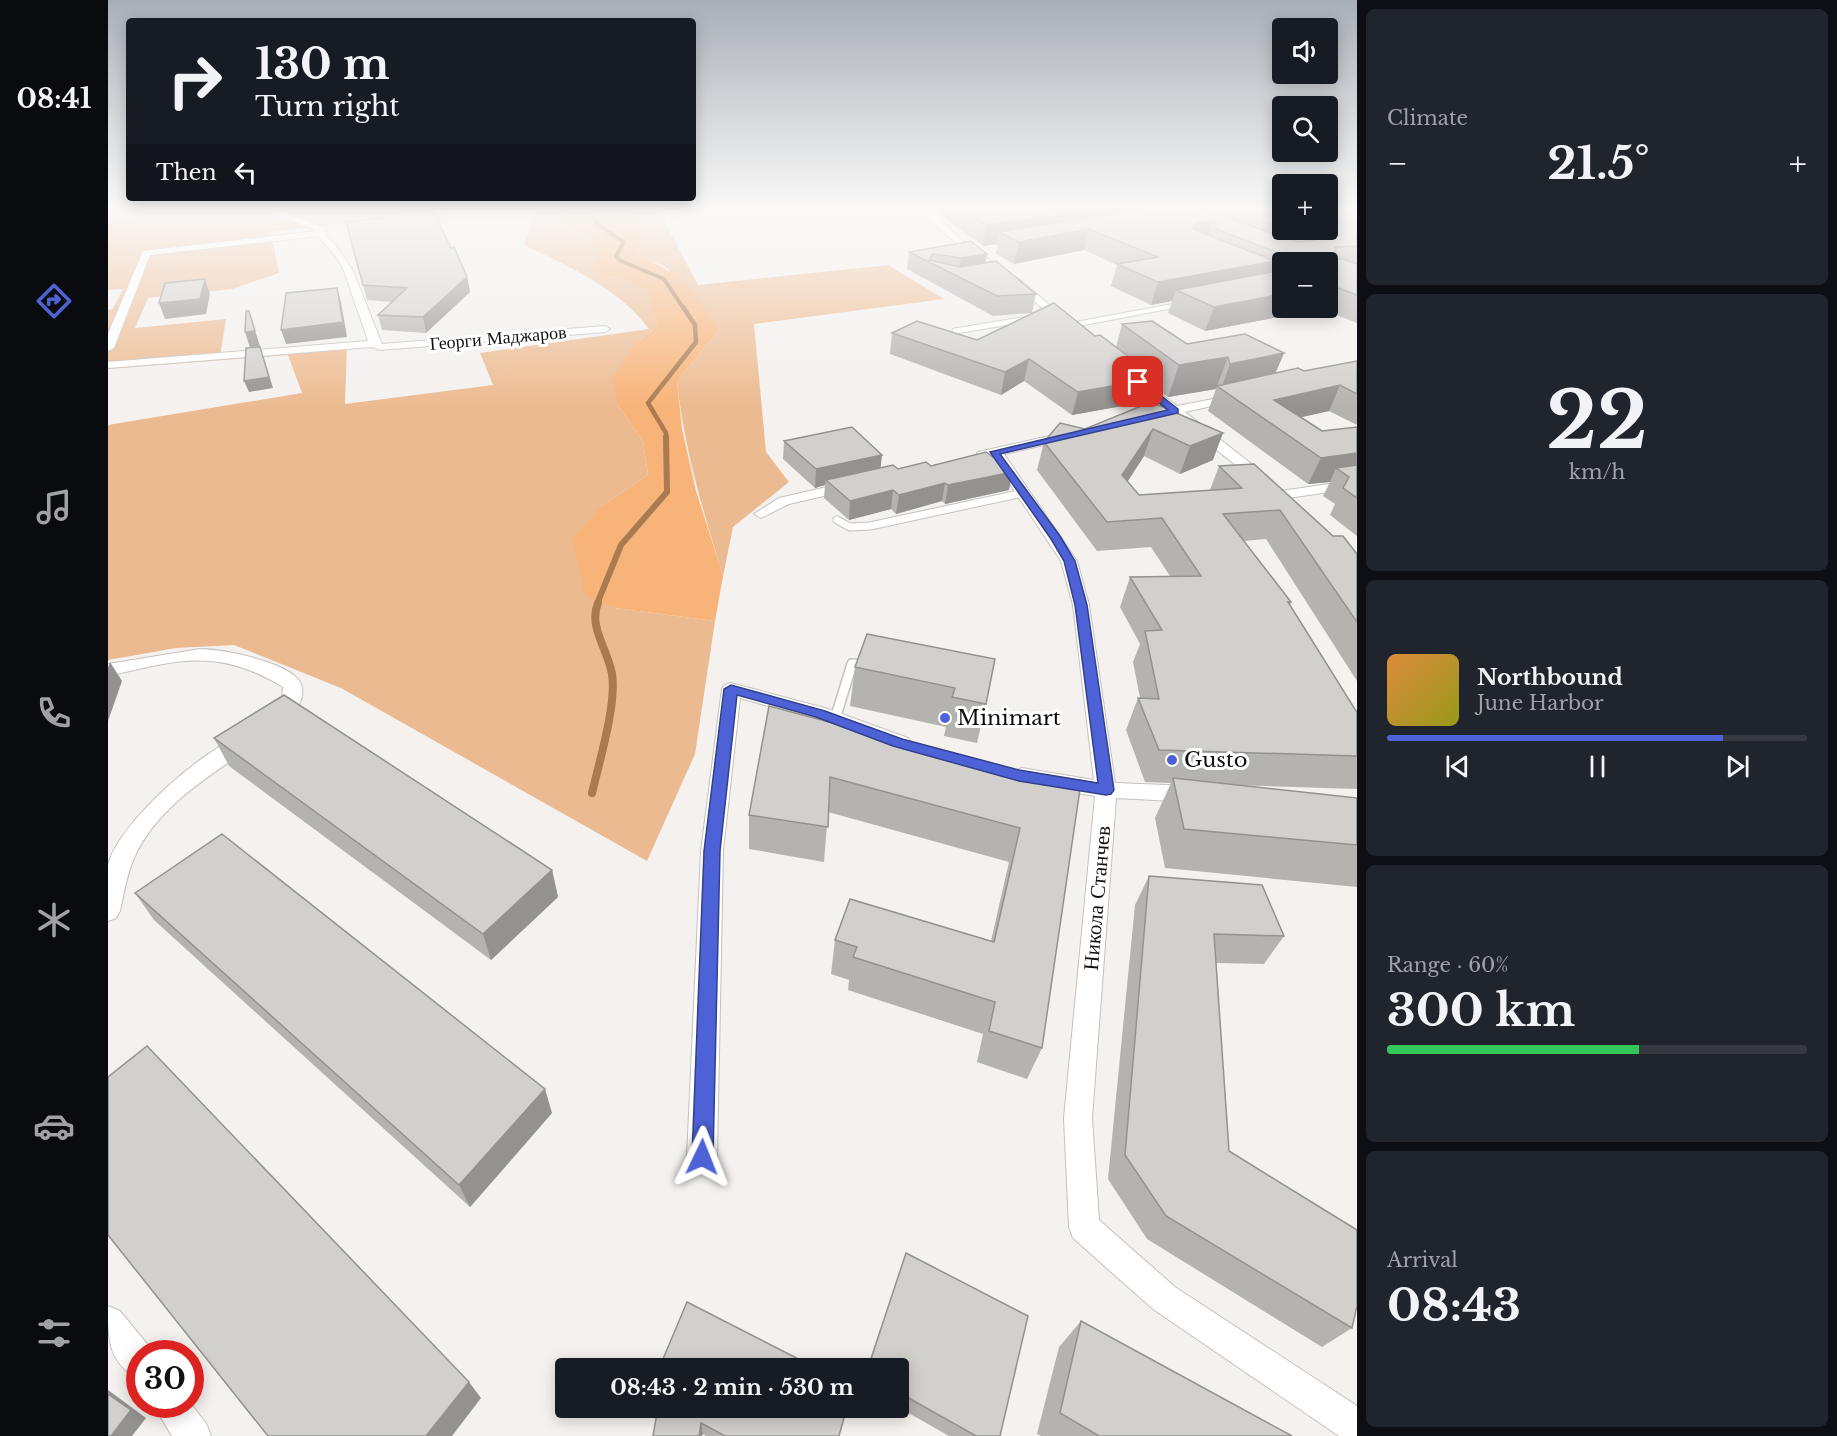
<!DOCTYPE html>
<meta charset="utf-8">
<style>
body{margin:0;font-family:"Libre Baskerville",serif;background:#20242c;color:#f1f3f6;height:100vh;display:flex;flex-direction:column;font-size:22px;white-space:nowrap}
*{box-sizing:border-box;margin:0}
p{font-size:20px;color:#9ea1a6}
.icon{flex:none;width:33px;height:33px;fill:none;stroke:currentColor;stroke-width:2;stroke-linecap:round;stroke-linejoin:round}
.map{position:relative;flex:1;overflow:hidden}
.sheet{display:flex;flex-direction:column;gap:9px;padding:9px;background:#0d0f14;width:480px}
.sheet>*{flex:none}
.banner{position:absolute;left:18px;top:18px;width:570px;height:183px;border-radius:6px;box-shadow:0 3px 15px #0003;background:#171b24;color:#f1f3f6;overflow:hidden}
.fabs{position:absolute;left:1164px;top:18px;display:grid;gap:12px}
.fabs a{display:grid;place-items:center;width:66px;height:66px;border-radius:6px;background:#171b24;box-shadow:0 3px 15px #0003;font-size:30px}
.speed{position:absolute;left:18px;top:1340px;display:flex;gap:12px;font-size:30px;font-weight:700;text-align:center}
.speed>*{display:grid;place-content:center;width:78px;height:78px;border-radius:50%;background:#171b24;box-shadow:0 3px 15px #0003;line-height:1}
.speed .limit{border:9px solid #d22;background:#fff;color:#111}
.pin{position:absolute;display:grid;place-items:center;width:51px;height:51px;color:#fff;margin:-26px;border-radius:12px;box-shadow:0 3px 9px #0006}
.me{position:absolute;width:66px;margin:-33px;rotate:2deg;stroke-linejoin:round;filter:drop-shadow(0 0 4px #0008)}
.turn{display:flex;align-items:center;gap:21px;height:126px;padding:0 30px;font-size:27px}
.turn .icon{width:78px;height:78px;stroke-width:2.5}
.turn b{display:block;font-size:42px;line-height:51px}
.then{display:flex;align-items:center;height:57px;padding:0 30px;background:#0003;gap:12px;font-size:22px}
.big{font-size:45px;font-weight:700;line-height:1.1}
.sheet .card{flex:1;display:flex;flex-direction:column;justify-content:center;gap:9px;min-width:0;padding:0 21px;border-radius:9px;background:#20242c}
.sheet .dial{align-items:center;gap:0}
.dial b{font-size:78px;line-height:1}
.song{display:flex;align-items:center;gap:18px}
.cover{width:72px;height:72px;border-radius:9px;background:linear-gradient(135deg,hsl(30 70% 55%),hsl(60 70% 35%))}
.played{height:6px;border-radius:3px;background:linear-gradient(90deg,#4e62d7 80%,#363941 80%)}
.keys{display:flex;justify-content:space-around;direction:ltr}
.heat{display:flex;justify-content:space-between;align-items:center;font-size:33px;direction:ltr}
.charge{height:9px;border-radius:4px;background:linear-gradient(90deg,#34c759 60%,#363941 0)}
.trip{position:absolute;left:447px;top:1358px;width:354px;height:60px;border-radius:6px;background:#171b24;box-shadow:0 3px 15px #0003;font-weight:700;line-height:60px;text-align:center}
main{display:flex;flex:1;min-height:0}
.menu{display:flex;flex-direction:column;width:108px;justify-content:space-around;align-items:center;background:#090b0e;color:#9ea1a6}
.menu .icon{width:42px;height:42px}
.menu .active{color:#4e62d7}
.menu b{font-size:27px;color:#f1f3f6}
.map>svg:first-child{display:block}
.green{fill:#ecba90}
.forest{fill:#f8b378}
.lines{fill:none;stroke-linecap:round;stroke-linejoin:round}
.stream-far3{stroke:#aa7a50;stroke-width:4}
.stream-far2{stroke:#aa7a50;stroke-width:4.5}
.stream-far1{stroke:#aa7a50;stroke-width:6}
.stream{stroke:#aa7a50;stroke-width:8}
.service-far2-casing{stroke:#c4c1bf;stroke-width:7}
.service-far1-casing{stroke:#c4c1bf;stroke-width:9}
.service-casing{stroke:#c4c1bf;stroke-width:12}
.minor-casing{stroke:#c4c1bf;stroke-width:2}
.path{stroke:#888685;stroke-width:1.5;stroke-dasharray:3 1.5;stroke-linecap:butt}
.service-far2{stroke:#fff;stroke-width:5}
.service-far1{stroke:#fff;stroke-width:7}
.service{stroke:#fff;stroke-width:9}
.minor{fill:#fff;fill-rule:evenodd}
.wall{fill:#b5b3b0;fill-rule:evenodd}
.shaded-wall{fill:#939290}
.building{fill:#d2d0cd;stroke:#939290;stroke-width:1.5}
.route{fill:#4e62d7;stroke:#33408c;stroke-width:1.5}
.poi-dot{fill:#4e62d7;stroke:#fff;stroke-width:2}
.labels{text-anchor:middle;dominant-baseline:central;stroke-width:6;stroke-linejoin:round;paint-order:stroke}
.far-street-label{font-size:18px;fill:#100f0e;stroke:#fff}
.poi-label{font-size:21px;fill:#100f0e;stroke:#fff;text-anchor:start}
.street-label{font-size:21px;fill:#100f0e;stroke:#fff}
</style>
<main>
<nav class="menu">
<b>08:41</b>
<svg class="icon active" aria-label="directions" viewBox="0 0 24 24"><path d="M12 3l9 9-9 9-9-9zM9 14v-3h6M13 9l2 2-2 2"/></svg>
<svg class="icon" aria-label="music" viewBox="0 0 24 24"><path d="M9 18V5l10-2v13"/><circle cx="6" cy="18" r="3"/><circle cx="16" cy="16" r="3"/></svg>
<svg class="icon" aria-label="phone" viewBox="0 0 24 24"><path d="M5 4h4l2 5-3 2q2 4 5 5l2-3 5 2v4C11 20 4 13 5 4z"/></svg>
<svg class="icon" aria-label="climate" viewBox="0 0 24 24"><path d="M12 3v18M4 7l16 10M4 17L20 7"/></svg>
<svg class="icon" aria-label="car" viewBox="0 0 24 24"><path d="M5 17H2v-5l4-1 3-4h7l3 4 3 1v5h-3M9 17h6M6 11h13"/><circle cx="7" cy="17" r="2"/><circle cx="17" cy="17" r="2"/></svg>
<svg class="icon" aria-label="filters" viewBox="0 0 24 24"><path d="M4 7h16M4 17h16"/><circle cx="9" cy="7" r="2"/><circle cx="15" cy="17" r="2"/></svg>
</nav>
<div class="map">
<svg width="1249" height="1436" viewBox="0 0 1249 1436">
<rect width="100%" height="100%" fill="#f4f1ef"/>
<!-- green -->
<g class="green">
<path d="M 0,207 L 305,207 L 311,214 L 163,232 L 171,273 L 124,289 L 40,298 L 27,328 L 118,319 L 112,356 L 239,344 L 237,404 L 385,385 L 372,353 L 541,329 C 511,288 461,267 416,245 L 429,207 C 454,207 455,211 467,232 L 484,238 L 493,250 L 483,268 L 494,275 L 517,279 L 543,292 L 549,326 L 527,344 L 510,405 L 535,441 L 540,475 L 494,506 L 507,608 L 607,621 L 587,754 L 539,861 L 233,688 L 126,645 L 68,648 L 0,660 L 0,425 L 194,393 L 180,355 L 0,369 L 0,310 L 5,309 L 15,289 L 0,290 Z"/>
<path d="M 507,207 L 544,207 L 555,219 L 590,285 L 780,265 L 836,299 L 646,324 L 658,452 L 681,482 L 625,527 L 615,576 C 595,511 576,449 569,381 L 611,330 L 558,267 L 530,255 L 531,243 L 505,209 Z"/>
</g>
<!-- forest -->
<path class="forest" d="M 448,207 L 507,207 L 505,209 L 530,217 L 532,229 L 530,255 C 574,274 585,291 611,330 L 569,381 L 574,429 L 588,491 L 615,576 L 607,621 L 507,608 L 477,595 L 464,539 L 494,506 L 540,475 L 535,441 L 510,405 L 504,379 L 527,344 L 549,326 L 542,292 L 517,279 L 494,275 L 483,268 L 493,250 L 483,238 L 455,225 L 456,213 Z"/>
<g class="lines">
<!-- stream-far3 -->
<g class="stream-far3">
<polyline points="283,207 289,214"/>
<polyline points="453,207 487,218 489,224 516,242 508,256 513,261 556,279 576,309"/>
</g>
<!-- stream-far2 -->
<polyline class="stream-far2" points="558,438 558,433 540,403 588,342 587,325 575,307"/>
<!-- stream-far1 -->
<polyline class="stream-far1" points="489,604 513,545 559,492 558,437"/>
<!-- stream -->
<path class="stream" d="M 484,793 C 491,763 509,703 504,674 C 500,650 480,626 490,603"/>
<!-- service-far2 casing -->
<g class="service-far2-casing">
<polyline id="service-far2" points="847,331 920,319"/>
</g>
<!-- service-far1 casing -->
<g class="service-far1-casing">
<polyline id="service-far1" points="729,520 742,527 762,526 915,493"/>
</g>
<!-- service casing -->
<g class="service-casing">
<polyline id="service" points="727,719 744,664 758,666"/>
</g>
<!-- minor casing -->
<g class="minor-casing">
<g id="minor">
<polygon points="150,207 161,207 217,228 218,237 227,244 245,271 274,344 497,326 502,329 497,332 272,350 264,347 0,368 0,362 260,341 236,271 229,258 210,236 42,255 6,348 0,351 0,334 35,251 209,231"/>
<polygon points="549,207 557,207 565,220 559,220"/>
<path d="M 810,207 L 818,207 L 857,243 L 915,282 L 962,323 L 1086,300 L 1091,303 L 956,329 C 913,283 852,255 810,207 Z"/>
<polygon points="1023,372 1069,406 1131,394 1131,400 1077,412 1160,477 1160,483 1150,483 1065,415 1034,420 1034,414 1057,409 1019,379 1019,373"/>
<polygon points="963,431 968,432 968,438 896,454 969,561 981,605 1007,783 1084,786 1091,788 1095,794 1091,800 1084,802 1008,798 984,1118 991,1220 1067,1287 1249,1406 1249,1436 1231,1436 1045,1309 965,1238 961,1227 956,1118 987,796 914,784 907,781 904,776 907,771 914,768 986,780 965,605 953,561 884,457 875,459 868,455 870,452"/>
<polygon points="1249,480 1249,488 1173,499 1166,495 1173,491"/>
<polygon points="741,482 748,486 746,489 681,504 653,518 646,514 671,498"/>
<path d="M 92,649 C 115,649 180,662 192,682 C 202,699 178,731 160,726 L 157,721 L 174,700 L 175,687 C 109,647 70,660 0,676 L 0,664 Z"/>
<polygon points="623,683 720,709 800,738 803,743 800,748 793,750 706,719 632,698 615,851 609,1157 604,1167 594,1172 584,1167 579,1157 593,851 614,689 616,685"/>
<path d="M 138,734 L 145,736 L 148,741 L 145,746 C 101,776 49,807 26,858 C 19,874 16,893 12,911 L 8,918 L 0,921 C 0,904 0,882 0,865 C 10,823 98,746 138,734 Z"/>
<path d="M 0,1306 L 12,1311 L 44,1350 L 45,1353 L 32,1353 L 32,1379 C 0,1364 0,1339 0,1306 Z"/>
<polygon points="82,1403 98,1423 103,1436 64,1436 45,1404"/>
</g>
</g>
<!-- path -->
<polyline class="path" points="325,221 339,216 332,207"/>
<!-- service-far2 -->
<use href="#service-far2" class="service-far2"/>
<!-- service-far1 -->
<use href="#service-far1" class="service-far1"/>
<!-- service -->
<use href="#service" class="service"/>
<!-- minor -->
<use href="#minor" class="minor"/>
</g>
<!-- wall -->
<g class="wall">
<path d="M 822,207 L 1174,207 L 1174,230 L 1220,230 L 1237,208 L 1249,211 L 1249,323 L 1221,312 L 1209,314 L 1202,311 L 1097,331 L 1060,313 L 1064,301 L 1043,305 L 1003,286 L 1009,265 L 976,250 L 906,264 L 888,254 L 889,244 L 875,246 ZM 1174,262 L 1220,262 L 1220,308 L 1174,308 Z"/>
<polygon points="238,222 359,277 362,292 318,333 274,330 270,315 284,302 259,300"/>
<polygon points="801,252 879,254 878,263 928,294 924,313 885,316 799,269"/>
<polygon points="1014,324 1079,344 1176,353 1167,373 1196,371 1249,361 1249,425 1221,411 1193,417 1214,431 1249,427 1249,536 1222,515 1227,504 1215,496 1222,482 1200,484 1100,411 1108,389 1060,397 1046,387 1042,401 964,415 916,381 893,395 782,354 784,333 869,340 987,336 1008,347"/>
<polygon points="1043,402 1105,460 1072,474 1036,456 1019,482 1031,495 1102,490 1111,466 1225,536 1249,554 1249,681 1158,539 1136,541 1183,602 1182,605 1248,711 1249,711 1249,789 1125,785 1249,798 1249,887 1057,868 1047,818 1063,783 1037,782 1018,730 1030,698 1032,698 1025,662 1032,644 1012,607 1022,577 1062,576 1043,547 989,551 929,470 936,442 977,429"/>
<polygon points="676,441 773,468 790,469 823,466 901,490 837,504 834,501 788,514 783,509 741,520 716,498 717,485 707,488 675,459"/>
<polygon points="759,634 878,704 869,743 836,736 838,727 742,706 747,667"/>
<polygon points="661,706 972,789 934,1048 919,1079 869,1062 875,1034 740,990 741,980 723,974 727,940 883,941 901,862 720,812 716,862 641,849 641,815"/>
<polygon points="106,738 444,870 450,897 383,960 121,766"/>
<polygon points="1041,876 1176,936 1156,964 1108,963 1121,1151 1244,1328 1214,1347 1039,1239 1000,1179 1027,905"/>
<polygon points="27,893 444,1113 362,1207 46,920"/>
<polygon points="798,1253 892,1436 841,1436 790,1407 790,1368 759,1368"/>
<polygon points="973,1321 1184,1436 933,1436 929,1434 951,1347"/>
<polygon points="555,1359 708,1368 556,1368"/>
<polygon points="550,1407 731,1436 598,1436"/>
</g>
<!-- shaded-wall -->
<g class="shaded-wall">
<polygon points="998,207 1059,207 981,229 976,250 906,264 911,242 891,232 889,244 875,246 878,225"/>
<polygon points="1105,220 1098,241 1078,250 1087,223"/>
<polygon points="879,254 876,272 850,276 853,258"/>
<polygon points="1167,261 1159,284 1068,290 1064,301 1043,305 1050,282"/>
<polygon points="359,277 362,292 318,333 315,317"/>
<polygon points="97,279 102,294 98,314 57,319 51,303"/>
<polygon points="229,288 233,302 239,337 178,344 173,330"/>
<polygon points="1231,288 1221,312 1209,314 1212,308 1220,308 1220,290"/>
<polygon points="1174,294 1174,308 1203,308 1202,311 1097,331 1106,307"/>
<polygon points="141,311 165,388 141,392 136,381 142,348 137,332"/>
<polygon points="1176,353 1163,384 1113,389 1122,364"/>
<polygon points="1120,357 1108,389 1060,397 1071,365"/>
<polygon points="921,359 916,381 893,395 897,372"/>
<polygon points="1049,378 1042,401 964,415 970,392"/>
<polygon points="1232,385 1221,411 1163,424 1166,400"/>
<polygon points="1045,429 1036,456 1005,504 1014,475"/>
<polygon points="1115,433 1105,460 1072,474 1082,446"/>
<polygon points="1249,453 1249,478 1228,468 1222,482 1200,484 1213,458"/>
<polygon points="774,455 772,473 718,480 717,485 707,488 708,469"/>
<polygon points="905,472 901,490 837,504 840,485"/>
<polygon points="837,483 834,501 788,514 791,495"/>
<polygon points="785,490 783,509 741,520 742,501"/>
<polygon points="2,662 14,681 0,721 0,668"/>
<polygon points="444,870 450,897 383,960 375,934"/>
<polygon points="437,1089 444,1113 362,1207 351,1185"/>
<polygon points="361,1382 373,1398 344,1436 318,1436"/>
<polygon points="0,1390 38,1418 24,1436 3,1436"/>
<polygon points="593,1423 595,1434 594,1436 591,1436"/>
</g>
<!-- building -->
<g class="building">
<polygon points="853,207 998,207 878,225"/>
<polygon points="1049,207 1090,207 1189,242 1207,240 1177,230 1220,230 1220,207 1237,207 1237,208 1249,211 1249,246 1227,247 1228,259 1235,259 1249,264 1249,295 1231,288 1220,290 1220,262 1187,262 1184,258 1105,228 1108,223 1105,220 1087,223 1085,229 1167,261 1050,282 1009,264 1050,257 981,229 911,242 891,232"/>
<polygon points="1116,207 1174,207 1174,228"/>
<polygon points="326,213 343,248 346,247 359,277 315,317 270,315 299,288 255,285 238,222"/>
<polygon points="863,241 879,254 853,258 825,254 821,260 852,267 888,261 928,294 889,296 801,252"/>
<polygon points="1174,270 1174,294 1106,307 1068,290"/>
<polygon points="97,279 92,299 51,303 57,283"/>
<polygon points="229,288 235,322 173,330 178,293"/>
<polygon points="946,303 987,336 992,335 1049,378 970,392 921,359 897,372 784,333 809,321 869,340"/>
<polygon points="138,311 141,311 147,331 137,332"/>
<polygon points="1044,321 1079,344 1137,334 1176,353 1122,364 1120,357 1071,365 1014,324"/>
<polygon points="152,347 161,377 136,381 138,348"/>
<polygon points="1249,361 1249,394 1232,385 1166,400 1214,431 1249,427 1249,453 1213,458 1109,386 1190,368 1196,371"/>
<polygon points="1043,402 1115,433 1082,446 1045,429 1014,475 1031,495 1134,488 1111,466 1146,464 1225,536 1235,536 1249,554 1249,622 1172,510 1115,514 1183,602 1180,602 1248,711 1249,711 1249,756 1051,750 1030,698 1051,699 1037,631 1054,630 1022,577 1093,576 1054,518 999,522 936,442 952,423 977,429"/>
<polygon points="744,427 774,455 708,469 676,441"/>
<polygon points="878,452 905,472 840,485 837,483 791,495 785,490 742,501 718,480 785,465 790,469 818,462 823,466"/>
<polygon points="1249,465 1249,498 1235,488 1241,477 1228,468"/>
<polygon points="759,634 887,659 878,704 844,697 847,688 747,667"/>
<polygon points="176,695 444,870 375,934 106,738"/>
<polygon points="661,706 972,789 934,1048 881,1031 887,1002 745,957 749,947 727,940 742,899 886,942 912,828 722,777 720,827 641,815"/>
<polygon points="1065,778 1249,798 1249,845 1076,829"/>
<polygon points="114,834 437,1089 351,1185 27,893"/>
<polygon points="1041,876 1154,885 1176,936 1106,934 1121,1151 1249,1230 1249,1306 1244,1328 1058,1216 1017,1155"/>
<polygon points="39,1046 361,1382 318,1436 160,1436 0,1235 0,1077"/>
<polygon points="798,1253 920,1316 892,1436 868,1436 790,1392 790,1368 760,1368"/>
<polygon points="579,1302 708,1368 558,1368 559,1362 555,1359"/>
<polygon points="973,1321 1184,1436 991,1436 952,1413"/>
<polygon points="0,1394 23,1410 3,1436 0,1436"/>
<polygon points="550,1407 739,1407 731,1436 617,1436 593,1423 591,1436 545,1436"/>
</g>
<!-- sky -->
<linearGradient id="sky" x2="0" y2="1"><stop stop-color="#a9afb7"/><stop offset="0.51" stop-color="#faf9f8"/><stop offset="1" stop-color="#faf9f8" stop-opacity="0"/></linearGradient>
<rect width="1249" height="408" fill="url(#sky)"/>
<!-- route -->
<polygon class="route" points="1027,380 1033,380 1070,409 1070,413 892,454 952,536 967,561 979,605 1006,790 1003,794 998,795 911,781 785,746 708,717 629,695 612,851 605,1157 602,1164 594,1167 587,1164 584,1157 596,851 616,689 623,685 717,711 794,739 911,770 990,783 967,605 956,561 943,539 882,452 1060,410 1027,384"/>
<!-- markers -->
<g class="poi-dot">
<circle cx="837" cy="718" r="6"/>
<circle cx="1064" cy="760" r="6"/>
</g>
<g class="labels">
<!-- far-street labels -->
<g class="far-street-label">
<text transform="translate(390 338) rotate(-5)">Георги Маджаров</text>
</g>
<!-- poi labels -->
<g class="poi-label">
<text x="849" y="718">Minimart</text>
<text x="1076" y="760">Gusto</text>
</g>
<!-- street labels -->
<g class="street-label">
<text transform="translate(989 898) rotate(-85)">Никола Станчев</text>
</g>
</g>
</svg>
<div class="fabs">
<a><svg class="icon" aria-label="sound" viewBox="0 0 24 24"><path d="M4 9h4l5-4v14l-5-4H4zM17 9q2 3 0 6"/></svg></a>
<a><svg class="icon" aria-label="search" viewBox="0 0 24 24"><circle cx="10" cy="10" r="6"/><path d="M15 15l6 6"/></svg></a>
<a>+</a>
<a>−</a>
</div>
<div class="speed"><div class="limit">30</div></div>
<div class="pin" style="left:1030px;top:382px;background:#d93025"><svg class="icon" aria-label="arrive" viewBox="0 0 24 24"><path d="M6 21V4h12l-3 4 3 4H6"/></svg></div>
<svg class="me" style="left:594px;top:1157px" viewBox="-20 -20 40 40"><path d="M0-17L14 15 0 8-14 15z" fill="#4e62d7" stroke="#fff" stroke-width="4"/></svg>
<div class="trip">08:43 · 2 min · 530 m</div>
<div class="banner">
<div class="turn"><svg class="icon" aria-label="right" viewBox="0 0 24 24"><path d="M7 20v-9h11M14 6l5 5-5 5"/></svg><div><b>130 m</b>Turn right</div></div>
<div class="then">Then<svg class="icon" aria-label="left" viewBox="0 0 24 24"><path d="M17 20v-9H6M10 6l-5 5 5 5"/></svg></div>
</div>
</div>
<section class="sheet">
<div class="card"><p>Climate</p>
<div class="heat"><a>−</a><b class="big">21.5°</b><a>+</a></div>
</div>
<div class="card dial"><b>22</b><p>km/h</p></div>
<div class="card">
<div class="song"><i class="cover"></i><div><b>Northbound</b><p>June Harbor</p></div></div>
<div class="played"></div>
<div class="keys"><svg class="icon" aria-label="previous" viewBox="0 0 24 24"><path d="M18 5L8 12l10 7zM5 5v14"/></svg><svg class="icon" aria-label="pause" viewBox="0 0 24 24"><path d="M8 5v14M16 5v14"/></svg><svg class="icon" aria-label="next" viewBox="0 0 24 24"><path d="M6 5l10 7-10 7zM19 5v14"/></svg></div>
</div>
<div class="card"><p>Range · 60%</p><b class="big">300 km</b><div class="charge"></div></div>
<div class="card"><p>Arrival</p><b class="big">08:43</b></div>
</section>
</main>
